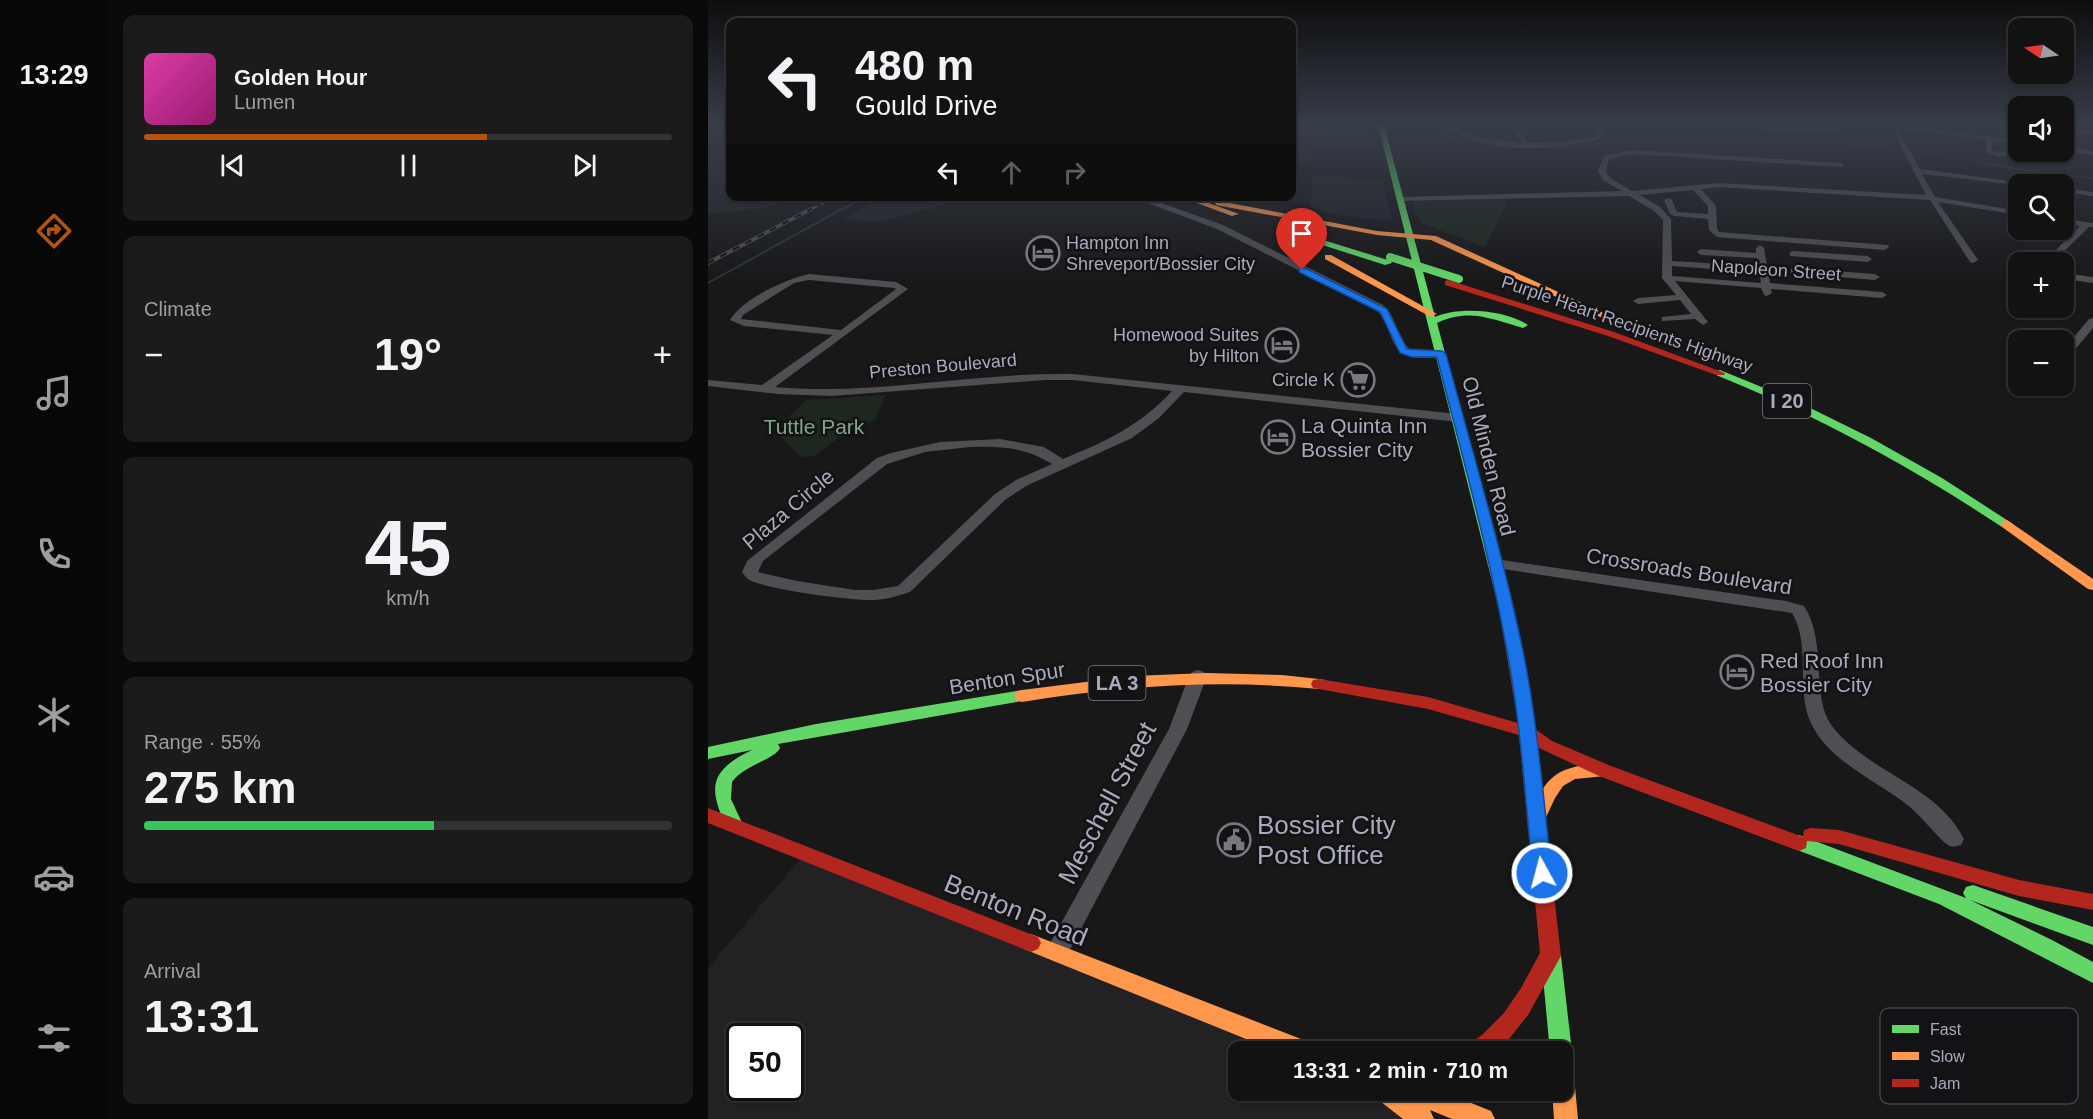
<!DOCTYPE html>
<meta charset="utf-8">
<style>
body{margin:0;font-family:Arial,sans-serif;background:#1b1b1c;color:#f1f3f6;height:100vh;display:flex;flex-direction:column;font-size:22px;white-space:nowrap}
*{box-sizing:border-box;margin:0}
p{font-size:20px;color:#9c9ea0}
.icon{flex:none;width:33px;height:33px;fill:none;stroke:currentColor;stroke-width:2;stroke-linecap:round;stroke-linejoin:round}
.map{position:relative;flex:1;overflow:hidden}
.details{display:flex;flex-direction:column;gap:15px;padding:15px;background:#0a0a0a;width:600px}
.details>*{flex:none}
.banner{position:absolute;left:18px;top:18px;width:570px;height:183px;border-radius:12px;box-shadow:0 2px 4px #0004,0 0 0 2px #313233;background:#121213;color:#f1f3f6;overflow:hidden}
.needle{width:39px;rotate:283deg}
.buttons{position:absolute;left:1300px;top:18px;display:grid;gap:12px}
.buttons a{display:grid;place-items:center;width:66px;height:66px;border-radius:12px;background:#121213;box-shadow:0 2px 4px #0004,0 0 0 2px #313233;font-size:30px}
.speed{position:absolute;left:18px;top:1023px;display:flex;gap:12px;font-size:30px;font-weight:700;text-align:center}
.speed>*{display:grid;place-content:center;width:78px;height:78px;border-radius:50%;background:#121213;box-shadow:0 2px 4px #0004,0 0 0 2px #313233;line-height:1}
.speed .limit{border:3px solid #111;border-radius:9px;background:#fff;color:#111}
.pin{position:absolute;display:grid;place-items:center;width:51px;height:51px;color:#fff;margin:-62px -26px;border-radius:50% 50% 50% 0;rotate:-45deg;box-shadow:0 0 6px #0007}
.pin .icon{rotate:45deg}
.me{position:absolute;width:66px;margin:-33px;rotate:353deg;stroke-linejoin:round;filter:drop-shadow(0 0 4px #0008)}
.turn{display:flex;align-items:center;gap:21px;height:126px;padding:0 30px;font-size:27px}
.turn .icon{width:78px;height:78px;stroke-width:2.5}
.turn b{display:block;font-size:42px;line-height:51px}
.lanes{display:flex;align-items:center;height:57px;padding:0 30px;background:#0003;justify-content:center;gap:30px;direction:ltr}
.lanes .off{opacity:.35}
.big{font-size:45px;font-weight:700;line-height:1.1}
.details .widget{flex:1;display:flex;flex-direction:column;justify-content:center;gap:9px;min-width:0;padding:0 21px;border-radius:12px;background:#1b1b1c}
.details .dial{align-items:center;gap:0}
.dial b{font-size:78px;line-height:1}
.song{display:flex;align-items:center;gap:18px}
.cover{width:72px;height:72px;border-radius:9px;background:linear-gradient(135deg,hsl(320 70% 55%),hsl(320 70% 35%))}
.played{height:6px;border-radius:3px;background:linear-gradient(90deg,#b45309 65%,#313233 65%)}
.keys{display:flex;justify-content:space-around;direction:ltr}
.heat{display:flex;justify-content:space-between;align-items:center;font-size:33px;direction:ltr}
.charge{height:9px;border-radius:4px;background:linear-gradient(90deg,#34c759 55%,#313233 0)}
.trip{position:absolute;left:520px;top:1041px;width:345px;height:60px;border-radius:12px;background:#121213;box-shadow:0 2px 4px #0004,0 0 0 2px #313233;font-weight:700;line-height:60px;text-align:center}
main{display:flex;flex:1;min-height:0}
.dock{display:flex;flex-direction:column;width:108px;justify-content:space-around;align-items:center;background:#070708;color:#9c9ea0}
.dock .icon{width:42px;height:42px}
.dock .selected{color:#b45309}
.dock b{font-size:27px;color:#f1f3f6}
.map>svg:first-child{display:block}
.built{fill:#222225;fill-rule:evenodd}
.green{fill:#1e2620}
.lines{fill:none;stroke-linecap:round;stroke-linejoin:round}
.stream-far1{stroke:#2a313c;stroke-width:1.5}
.stream{stroke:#2a313c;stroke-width:2}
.street{fill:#4e4e53;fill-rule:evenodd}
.fast{fill:#63d668;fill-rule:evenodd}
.slow{fill:#ff974d;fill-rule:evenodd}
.jam{fill:#b3261e;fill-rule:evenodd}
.rail-far1-casing{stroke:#4d4e52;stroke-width:2}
.rail-casing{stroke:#4d4e52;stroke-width:4}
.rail-far1{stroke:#131215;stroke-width:1.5;stroke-dasharray:5;stroke-linecap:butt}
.rail{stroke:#131215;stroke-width:2;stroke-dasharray:7;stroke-linecap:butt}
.fast-bridge{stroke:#63d668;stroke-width:8}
.route{fill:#1a73e8;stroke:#114b97;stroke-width:1.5}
.labels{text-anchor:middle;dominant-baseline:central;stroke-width:5;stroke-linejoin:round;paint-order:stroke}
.far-poi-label{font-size:18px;fill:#a8abbb;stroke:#131215;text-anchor:end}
.far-street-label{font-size:18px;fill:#a8abbb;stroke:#131215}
.shield{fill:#131215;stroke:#7b7d89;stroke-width:1.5}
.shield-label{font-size:20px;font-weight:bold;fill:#a8abbb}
.poi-label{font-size:21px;fill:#a8abbb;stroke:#131215;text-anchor:start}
.park-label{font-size:21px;fill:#7da887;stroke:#131215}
.street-label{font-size:21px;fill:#a8abbb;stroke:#131215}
.near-street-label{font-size:26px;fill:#a8abbb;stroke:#131215}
.near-poi-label{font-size:26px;fill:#a8abbb;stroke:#131215;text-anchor:start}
.key{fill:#131215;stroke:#404047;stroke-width:1.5}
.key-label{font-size:16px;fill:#a8abbb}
</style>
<main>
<nav class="dock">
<b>13:29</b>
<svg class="icon selected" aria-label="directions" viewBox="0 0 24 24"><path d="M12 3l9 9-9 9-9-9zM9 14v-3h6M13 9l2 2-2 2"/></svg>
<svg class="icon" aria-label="music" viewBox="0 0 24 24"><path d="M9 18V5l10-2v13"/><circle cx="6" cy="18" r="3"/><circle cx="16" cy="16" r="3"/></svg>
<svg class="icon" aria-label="phone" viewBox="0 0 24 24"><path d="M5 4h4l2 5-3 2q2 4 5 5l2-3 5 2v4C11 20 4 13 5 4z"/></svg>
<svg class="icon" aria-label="climate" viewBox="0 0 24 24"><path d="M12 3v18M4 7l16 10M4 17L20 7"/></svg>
<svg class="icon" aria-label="car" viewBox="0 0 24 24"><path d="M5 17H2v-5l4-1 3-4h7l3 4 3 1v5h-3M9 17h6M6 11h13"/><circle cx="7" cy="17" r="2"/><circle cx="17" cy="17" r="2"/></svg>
<svg class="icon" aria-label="filters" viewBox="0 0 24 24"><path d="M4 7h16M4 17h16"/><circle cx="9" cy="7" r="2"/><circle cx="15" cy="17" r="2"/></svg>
</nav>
<section class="details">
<div class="widget">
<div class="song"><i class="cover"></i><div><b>Golden Hour</b><p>Lumen</p></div></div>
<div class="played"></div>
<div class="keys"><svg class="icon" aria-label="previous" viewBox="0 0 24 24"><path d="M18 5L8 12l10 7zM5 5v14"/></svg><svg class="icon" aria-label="pause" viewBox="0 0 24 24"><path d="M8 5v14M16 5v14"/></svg><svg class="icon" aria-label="next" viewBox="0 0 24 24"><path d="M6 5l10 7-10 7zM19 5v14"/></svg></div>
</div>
<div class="widget"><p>Climate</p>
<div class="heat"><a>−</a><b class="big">19°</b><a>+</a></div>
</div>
<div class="widget dial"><b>45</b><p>km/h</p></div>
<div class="widget"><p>Range · 55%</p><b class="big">275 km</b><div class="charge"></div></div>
<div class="widget"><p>Arrival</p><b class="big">13:31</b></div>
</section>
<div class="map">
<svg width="1385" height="1119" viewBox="0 0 1385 1119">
<rect width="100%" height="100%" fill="#181819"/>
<!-- built -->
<g class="built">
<polygon points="0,125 22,125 22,196 100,197 56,208 0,214"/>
<polygon points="584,125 662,127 668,150 604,147 601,164 584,163"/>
<polygon points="604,176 675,180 684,221 633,216 603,208"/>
<polygon points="175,197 175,196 264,197 172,222 133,220"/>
<path d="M 97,853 L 598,1051 L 531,1052 L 531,1090 L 676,1091 L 714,1119 L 0,1119 L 0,968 ZM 32,1036 L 82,1036 L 82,1088 L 32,1088 Z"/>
</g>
<!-- green -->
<g class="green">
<polygon points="796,199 799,203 777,247 714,223 707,212 704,201"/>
<polygon points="178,395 167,420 136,434 106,456 92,457 67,430 98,400"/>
</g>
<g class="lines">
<!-- stream-far1 -->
<g class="stream-far1">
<polyline points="714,125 750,140 789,145"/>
<polyline points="841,147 866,147 913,141 1163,144 1182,147"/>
<polyline points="1210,151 1339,174 1385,178"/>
<polyline points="132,211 158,196"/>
</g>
<!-- stream -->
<polyline class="stream" points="0,283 134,209"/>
<!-- street -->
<g class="street">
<path d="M 736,125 L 744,125 L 769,137 L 813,143 L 802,125 L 808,125 L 820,143 C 843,143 867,142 889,136 L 891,133 L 884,125 L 951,125 L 894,129 L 897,133 L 894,138 C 847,151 778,156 736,125 Z"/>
<polygon points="998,125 1125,129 1124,125 1130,125 1132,130 1126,133"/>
<path d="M 1176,125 L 1195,125 L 1311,141 L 1311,145 L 1303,144 L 1302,155 L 1289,157 L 1278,152 L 1278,140 L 1193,129 L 1194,136 L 1212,169 L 1324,184 L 1311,185 L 1214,174 L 1227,197 L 1311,211 L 1311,215 L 1230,202 L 1270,260 L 1265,263 L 1262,262 L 1222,200 L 1011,187 L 993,189 L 1008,206 L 1009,229 L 1011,232 L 1180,245 L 1181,247 L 1177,250 L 1009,237 L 1001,230 L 1000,219 L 966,216 L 962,214 L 956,200 L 960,198 L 964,200 L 969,212 L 1000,214 L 1000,206 L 985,190 L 932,195 L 952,207 L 963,219 L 964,261 L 1032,265 L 1037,268 L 1032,271 L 964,266 L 964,276 L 1053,283 L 1049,258 L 993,255 L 989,252 L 993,249 L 1048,253 L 1048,248 L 1052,245 L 1056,248 L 1062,283 L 1174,292 L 1179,295 L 1174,298 L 1063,289 L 1064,293 L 1059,296 L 1056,295 L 1053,288 L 967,281 L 1000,322 L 995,325 L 987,319 L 954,321 L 954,317 L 983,314 L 972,300 L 930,304 L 925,301 L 930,298 L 968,295 L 954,278 L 955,220 L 946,211 L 921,196 L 692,201 L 688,199 L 692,197 L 914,191 L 896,181 L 890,171 L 896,156 L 925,150 L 1133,163 L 1137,165 L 1133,167 L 925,154 L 901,159 L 898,171 L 902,178 L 924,191 L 1011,183 L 1218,195 L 1188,136 L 1187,128 ZM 1284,141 L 1297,143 L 1297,152 L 1284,151 Z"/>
<polygon points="1356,147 1385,151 1385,155 1356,151"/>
<polygon points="1356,188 1385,192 1385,196 1356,192"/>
<path d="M 421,196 L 434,196 L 515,225 L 675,305 C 690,317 688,341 705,351 L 733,351 L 738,354 C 733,359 724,358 716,358 C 676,359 689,327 667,309 L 509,229 Z"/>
<polygon points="1356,219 1385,223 1385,227 1381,227 1345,262 1336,262 1372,226 1356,223"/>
<polygon points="1085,251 1160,256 1164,259 1160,262 1082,256 1082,252"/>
<polygon points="1086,268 1167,274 1172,277 1167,280 1083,273 1083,269"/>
<polygon points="1356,273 1385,277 1385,283 1356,279"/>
<path d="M 101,274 L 188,282 L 200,289 L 67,387 C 166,396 265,372 365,374 L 750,414 L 756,418 L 750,422 L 476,392 L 451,418 L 424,438 L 318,486 L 297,500 L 202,592 C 189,596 178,600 165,600 C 145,601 54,589 40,579 C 39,579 35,573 34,572 L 39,561 L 169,458 L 183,453 L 232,442 L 292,439 L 336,447 L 355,459 C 397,442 433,425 464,391 L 365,380 L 337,380 L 123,396 L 70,394 L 0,386 L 0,380 L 54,385 L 125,335 L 36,326 L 22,320 C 34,299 78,279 101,274 ZM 101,280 L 186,288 L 188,289 L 133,330 L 33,319 L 35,315 L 86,283 ZM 262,447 C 293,446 317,447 344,464 L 308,480 L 287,494 L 190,586 L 165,590 L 147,590 L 89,581 L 50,572 L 55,561 L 179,464 L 217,452 Z"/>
<polygon points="1385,318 1385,328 1360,358 1356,359 1356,349 1381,319"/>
<path d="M 787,559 L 1078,601 L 1096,606 C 1120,643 1102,696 1124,726 C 1159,772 1229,785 1256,839 L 1253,845 C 1249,846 1245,848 1240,845 C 1233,841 1212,815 1202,807 C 1170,781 1119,761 1102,721 C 1088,687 1103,645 1084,613 L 782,567 L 779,564 Z"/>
<polygon points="490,670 496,672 499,676 479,729 357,959 349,962 341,959 338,952 341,945 461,729 481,676 484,672"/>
</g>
<!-- fast -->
<g class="fast">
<path d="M 670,125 L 676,125 L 727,317 C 751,306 798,310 820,325 L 815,328 C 783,319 761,308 729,323 L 805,609 L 803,612 L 793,612 L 791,609 Z"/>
<polygon points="583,230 683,261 684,263 677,265 580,234 579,232"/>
<path d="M 1012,370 L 1090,402 L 1163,438 L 1234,478 L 1305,524 L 1304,527 L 1294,527 C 1203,467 1110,416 1008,375 L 1008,371 Z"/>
<path d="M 314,690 L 320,692 L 322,696 L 320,700 L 70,744 L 72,748 C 66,760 36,765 24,782 L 23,799 L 35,825 L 32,830 L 26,832 L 20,830 C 0,789 0,771 44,750 L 0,759 L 0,747 L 108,724 Z"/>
<polygon points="1091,835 1258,898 1255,893 1258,887 1265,885 1385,927 1385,945 1262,900 1344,940 1385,962 1385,983 1231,904 1084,848 1082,843 1084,838"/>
<polygon points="843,947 850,949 853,956 864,1052 861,1060 855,1062 855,1052 842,1052 833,956 836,949"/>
</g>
<!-- slow -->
<g class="slow">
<polygon points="470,196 481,196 531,214 524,216"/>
<polygon points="511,201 669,231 728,236 909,319 901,321 723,240 669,235 508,205 507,203"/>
<polygon points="617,255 623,255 729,314 721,316 617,259"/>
<polygon points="1299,520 1385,579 1385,590 1380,589 1294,527 1293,524 1294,521"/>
<path d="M 499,673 L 574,675 L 611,679 L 617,680 L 619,684 L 617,688 L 611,689 C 511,679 413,686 314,702 L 308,700 L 306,696 L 308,692 L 314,690 L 425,676 Z"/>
<path d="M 891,764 L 897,766 L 900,771 L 897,776 L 867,779 L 855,786 L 847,798 L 834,826 L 828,828 L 822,826 L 819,821 C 836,781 844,766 891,764 Z"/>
<polygon points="323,934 606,1044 609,1052 570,1052 316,949 313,943 316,937"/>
<polygon points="855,1065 863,1068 866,1076 870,1119 846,1119 844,1090 855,1090"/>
<polygon points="665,1090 731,1090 783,1111 787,1119 744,1119 722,1110 726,1119 695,1119 668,1098"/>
</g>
<!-- jam -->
<g class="jam">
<polygon points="1356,127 1385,131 1385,135 1356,131"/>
<polygon points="740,280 906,332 1017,373 1016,375 1008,375 900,336 737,285 737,281"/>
<polygon points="798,604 805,609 827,729 844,741 903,766 1095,837 1096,830 1103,828 1131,830 1311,880 1385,894 1385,910 1311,896 1131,844 1099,841 1098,848 1091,851 891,776 829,747 853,956 820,1015 801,1039 788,1052 758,1052 761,1044 774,1035 796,1013 813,988 832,953 811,735 720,709 611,689 605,688 603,684 605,680 611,679 720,697 810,723 791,609"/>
<polygon points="0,808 330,937 333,943 330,949 323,952 0,823"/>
</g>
<!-- rail-far1 casing -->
<g class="rail-far1-casing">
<polyline id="rail-far1" points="100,211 128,196"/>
</g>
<!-- rail casing -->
<g class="rail-casing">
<polyline id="rail" points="0,263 103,209"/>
</g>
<!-- rail-far1 -->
<use href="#rail-far1" class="rail-far1"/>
<!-- rail -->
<use href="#rail" class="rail"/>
<!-- fast-bridge -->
<polyline class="fast-bridge" points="682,257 751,279"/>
</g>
<!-- sky -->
<linearGradient id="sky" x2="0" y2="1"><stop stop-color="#0d0d0e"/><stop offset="0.44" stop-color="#373d49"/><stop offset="1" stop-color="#373d49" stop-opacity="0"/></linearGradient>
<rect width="1385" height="282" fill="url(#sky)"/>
<!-- route -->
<path class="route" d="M 591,268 L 597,268 L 679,309 L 699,349 L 734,351 L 738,354 C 765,453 794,551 815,651 C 830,724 835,799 844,873 L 841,879 L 834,881 L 828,879 L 825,873 C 817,799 813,724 799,651 C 781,552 754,455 729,357 L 704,357 L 692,353 L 672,312 L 591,272 Z"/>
<!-- icons -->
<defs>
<g id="hotel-ring" transform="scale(1.725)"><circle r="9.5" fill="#131215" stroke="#767882" stroke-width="1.5"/><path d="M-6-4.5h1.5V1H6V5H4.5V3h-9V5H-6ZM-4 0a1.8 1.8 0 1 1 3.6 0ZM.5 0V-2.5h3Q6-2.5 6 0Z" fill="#767882"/></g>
<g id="supermarket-ring" transform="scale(1.725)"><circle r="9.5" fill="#131215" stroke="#767882" stroke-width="1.5"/><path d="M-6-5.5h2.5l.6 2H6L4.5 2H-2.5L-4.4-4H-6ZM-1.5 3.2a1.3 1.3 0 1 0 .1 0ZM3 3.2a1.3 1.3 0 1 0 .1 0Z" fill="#767882"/></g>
<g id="civic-ring" transform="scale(1.725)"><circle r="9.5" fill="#131215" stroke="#767882" stroke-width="1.5"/><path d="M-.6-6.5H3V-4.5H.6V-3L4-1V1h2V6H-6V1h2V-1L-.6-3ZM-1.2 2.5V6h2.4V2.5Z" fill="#767882"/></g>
</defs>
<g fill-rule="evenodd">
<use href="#hotel-ring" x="335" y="253"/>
<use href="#hotel-ring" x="574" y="345"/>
<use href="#supermarket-ring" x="650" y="380"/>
<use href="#hotel-ring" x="570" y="437"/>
<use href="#hotel-ring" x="1029" y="672"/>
<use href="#civic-ring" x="526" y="840"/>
</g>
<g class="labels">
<!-- far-poi labels -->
<g class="far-poi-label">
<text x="358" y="243" text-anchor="start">Hampton Inn<tspan x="358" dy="21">Shreveport/Bossier City</tspan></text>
<text x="551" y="335">Homewood Suites<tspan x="551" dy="21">by Hilton</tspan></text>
<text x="627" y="380">Circle K</text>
</g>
<!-- far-street labels -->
<g class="far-street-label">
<text transform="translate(1068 270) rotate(4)">Napoleon Street</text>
<text transform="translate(919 324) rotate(19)">Purple Heart Recipients Highway</text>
<text transform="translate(235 366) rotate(-5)">Preston Boulevard</text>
</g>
<!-- shield labels -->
<g class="shield">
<rect x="1055" y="384" width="48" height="34" rx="4.5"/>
<rect x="380.5" y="666" width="57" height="34" rx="4.5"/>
</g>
<g class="shield-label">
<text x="1079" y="401">I 20</text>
<text x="409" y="683">LA 3</text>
</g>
<!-- poi labels -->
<g class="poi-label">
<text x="593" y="425">La Quinta Inn<tspan x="593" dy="24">Bossier City</tspan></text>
<text x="1052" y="660">Red Roof Inn<tspan x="1052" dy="24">Bossier City</tspan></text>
</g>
<!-- park labels -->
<g class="park-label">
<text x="106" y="426">Tuttle Park</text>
</g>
<!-- street labels -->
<g class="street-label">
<text transform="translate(781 456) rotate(76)">Old Minden Road</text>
<text transform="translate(80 509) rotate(-40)">Plaza Circle</text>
<text transform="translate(981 571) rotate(9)">Crossroads Boulevard</text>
<text transform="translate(299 678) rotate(-9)">Benton Spur</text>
</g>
<!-- near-street labels -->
<g class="near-street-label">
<text transform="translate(399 803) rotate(-62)">Meschell Street</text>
<text transform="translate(308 910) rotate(22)">Benton Road</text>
</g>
<!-- near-poi labels -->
<g class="near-poi-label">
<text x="549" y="825">Bossier City<tspan x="549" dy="30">Post Office</tspan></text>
</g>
</g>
<!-- legend -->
<rect x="1172" y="1008" width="198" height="96" rx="9" class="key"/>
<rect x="1184" y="1025" width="27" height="8" fill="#63d668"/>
<rect x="1184" y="1052" width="27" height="8" fill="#ff974d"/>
<rect x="1184" y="1079" width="27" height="8" fill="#b3261e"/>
<g class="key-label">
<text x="1222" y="1035">Fast</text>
<text x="1222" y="1062">Slow</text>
<text x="1222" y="1089">Jam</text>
</g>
</svg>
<div class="buttons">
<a><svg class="needle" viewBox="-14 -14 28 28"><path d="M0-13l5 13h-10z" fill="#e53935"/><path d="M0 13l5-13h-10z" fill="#9c9ea0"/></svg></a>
<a><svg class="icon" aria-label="sound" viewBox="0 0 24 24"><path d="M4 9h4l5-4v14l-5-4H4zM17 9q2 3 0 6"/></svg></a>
<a><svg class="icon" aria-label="search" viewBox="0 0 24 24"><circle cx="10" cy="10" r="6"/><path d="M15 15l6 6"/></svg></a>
<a>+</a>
<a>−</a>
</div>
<div class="speed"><div class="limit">50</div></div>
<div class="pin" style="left:594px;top:270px;background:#d93025"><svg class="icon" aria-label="arrive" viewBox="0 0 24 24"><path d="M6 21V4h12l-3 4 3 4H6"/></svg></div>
<svg class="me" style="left:834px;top:873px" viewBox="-20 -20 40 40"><circle r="17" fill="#1a73e8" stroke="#fff" stroke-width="3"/><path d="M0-11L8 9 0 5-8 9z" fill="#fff"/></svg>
<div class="trip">13:31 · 2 min · 710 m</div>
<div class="banner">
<div class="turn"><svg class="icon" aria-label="left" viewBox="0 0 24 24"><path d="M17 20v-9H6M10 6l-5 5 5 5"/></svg><div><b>480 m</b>Gould Drive</div></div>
<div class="lanes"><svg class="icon" aria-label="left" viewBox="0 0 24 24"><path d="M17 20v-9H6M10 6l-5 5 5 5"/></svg><svg class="icon off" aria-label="ahead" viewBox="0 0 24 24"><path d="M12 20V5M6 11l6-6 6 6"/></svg><svg class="icon off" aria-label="right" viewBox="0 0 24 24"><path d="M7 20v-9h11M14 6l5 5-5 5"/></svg></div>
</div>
</div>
</main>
